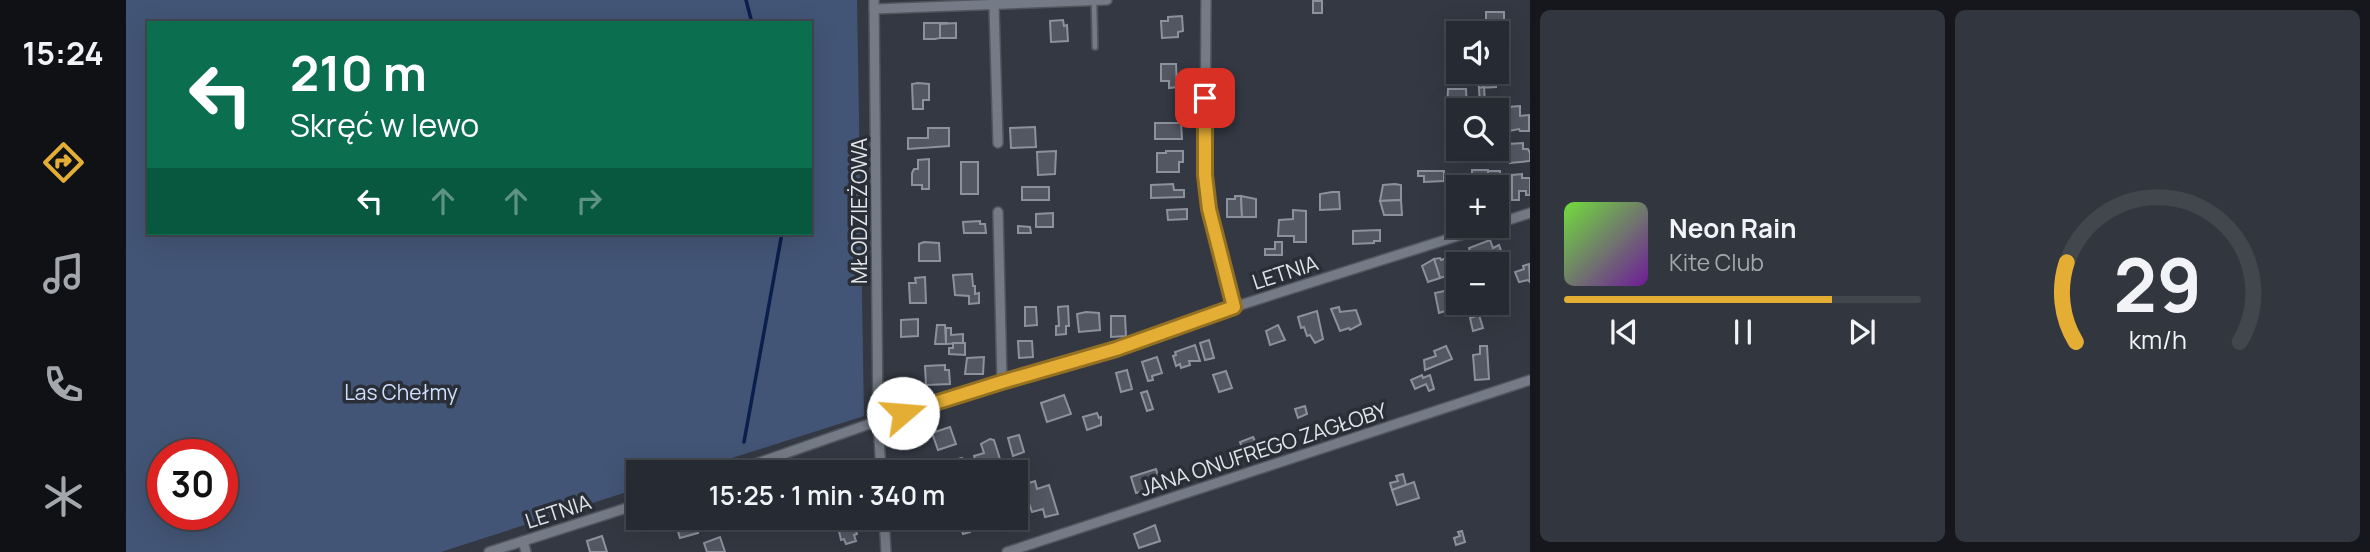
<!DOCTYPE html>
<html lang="pl">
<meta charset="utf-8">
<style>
body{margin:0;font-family:Manrope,sans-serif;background:#32363e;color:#f1f3f6;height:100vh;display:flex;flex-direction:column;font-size:26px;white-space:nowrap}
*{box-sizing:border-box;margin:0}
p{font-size:23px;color:#a4a7ac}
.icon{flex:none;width:38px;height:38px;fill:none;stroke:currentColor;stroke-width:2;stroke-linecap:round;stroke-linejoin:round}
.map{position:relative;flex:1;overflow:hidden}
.drawer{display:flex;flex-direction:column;gap:10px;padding:10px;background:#15171c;width:840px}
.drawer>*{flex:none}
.banner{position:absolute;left:21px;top:21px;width:665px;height:214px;border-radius:0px;box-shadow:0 7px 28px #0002,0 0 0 2px #42464d;background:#0b6e4f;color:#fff;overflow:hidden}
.fabs{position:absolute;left:1320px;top:21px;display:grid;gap:14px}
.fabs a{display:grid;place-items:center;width:63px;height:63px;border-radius:0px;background:#262a32;box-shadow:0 7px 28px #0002,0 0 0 2px #42464d;font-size:35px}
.speed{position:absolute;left:21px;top:439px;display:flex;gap:14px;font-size:35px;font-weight:700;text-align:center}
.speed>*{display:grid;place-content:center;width:91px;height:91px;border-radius:50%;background:#262a32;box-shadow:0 7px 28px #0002,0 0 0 2px #42464d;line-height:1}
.speed .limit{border:10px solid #d22;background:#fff;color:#111}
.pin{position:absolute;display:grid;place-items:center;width:60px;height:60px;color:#fff;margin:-30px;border-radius:14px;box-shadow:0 4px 10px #0006}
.me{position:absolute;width:77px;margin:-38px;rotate:72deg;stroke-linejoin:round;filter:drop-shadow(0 0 5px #0008)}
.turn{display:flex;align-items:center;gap:24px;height:147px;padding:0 28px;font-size:32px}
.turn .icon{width:91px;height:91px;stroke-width:2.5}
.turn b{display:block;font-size:49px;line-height:60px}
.lanes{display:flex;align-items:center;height:66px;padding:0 28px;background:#0003;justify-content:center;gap:35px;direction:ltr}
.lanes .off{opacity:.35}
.drawer .tile{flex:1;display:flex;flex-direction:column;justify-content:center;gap:10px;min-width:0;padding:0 24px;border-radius:10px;background:#32363e}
.drawer .dial{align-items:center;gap:0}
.dial svg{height:182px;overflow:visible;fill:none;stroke:#42464d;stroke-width:7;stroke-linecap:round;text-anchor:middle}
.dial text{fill:#f1f3f6;stroke:none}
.song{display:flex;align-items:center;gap:21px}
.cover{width:84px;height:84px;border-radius:10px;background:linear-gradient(135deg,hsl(100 70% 55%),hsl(280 70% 35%))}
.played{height:7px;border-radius:4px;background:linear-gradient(90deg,#e4ae35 75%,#42464d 75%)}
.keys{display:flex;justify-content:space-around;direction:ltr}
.drawer .tiles{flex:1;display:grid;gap:10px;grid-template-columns:repeat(2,1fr)}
.trip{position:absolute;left:500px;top:460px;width:402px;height:70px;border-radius:0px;background:#262a32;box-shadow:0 7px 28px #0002,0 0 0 2px #42464d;font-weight:600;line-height:70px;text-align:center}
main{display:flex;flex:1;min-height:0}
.menu{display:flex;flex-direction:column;width:126px;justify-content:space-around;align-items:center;background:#0f1114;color:#a4a7ac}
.menu .icon{width:49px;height:49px}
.menu .active{color:#e4ae35}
.menu b{font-size:32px;color:#f1f3f6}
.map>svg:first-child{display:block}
.green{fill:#435576;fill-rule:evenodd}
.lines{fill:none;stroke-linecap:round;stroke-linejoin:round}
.stream{stroke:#0a1f4b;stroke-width:3.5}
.building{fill:#525762;stroke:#8c929d;stroke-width:2}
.lane-casing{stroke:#51565e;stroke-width:8}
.street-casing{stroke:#51565e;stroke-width:12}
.lane{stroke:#747b86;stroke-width:4.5}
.street{stroke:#747b86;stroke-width:9}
.route-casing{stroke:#947122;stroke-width:18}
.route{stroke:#e4ae35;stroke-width:12}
.labels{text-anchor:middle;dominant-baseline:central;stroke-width:7;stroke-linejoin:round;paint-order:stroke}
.street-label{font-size:21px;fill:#e0e4ea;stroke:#292e37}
.park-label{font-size:21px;fill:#cedffe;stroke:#292e37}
</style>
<main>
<nav class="menu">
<b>15:24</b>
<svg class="icon active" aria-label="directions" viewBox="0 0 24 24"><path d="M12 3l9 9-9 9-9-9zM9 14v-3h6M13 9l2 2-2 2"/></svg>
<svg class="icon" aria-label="music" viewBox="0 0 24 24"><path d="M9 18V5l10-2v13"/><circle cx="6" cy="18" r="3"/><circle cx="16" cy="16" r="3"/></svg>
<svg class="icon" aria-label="phone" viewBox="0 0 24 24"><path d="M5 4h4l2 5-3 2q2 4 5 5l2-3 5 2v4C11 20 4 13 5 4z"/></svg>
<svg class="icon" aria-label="climate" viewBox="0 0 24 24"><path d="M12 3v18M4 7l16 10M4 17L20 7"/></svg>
</nav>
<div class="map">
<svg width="1404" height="552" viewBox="0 0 1404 552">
<rect width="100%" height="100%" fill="#333842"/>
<!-- green -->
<path class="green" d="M 0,0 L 731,0 L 738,416 L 562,472 L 513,472 L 513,488 L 315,552 L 0,552 ZM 23,23 L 684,23 L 684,233 L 23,233 ZM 37,455 L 96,455 L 96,514 L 37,514 Z"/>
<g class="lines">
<!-- stream -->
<g class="stream">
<polyline points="620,0 626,23"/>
<polyline points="618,442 656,233"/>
</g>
</g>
<!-- building -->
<g class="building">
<rect x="1187" y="1" width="9" height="12"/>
<polygon points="1360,12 1378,12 1378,28 1367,29 1367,25 1360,25"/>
<polygon points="1056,16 1057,31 1052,32 1052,37 1036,38 1035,21 1042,21 1042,17"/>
<polygon points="937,20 938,26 941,25 942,41 925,42 924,21"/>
<polygon points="798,23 822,23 814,24 814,38 809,39 798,39"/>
<polygon points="830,23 830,38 814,38 814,24"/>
<polygon points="1035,64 1050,64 1051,87 1043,88 1043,81 1035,81"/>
<polygon points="1370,78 1370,87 1353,88 1352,79"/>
<polygon points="792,83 803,84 803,100 797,100 797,109 787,109 786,84"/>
<polygon points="1358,87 1359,102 1371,102 1371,107 1354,107 1353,88"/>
<polygon points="1322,89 1340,89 1341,108 1321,108"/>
<polygon points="1394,106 1394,116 1403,115 1403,131 1394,131 1393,129 1377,132 1373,112 1382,112 1382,107"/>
<polygon points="1324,108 1339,108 1339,110 1332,110 1332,120 1324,120"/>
<polygon points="1029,123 1055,123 1056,139 1029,139"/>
<polygon points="909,127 910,147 885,148 884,128"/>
<polygon points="802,128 823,128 823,146 782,149 782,138 802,138"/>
<polygon points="1397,143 1397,149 1402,149 1404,153 1404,161 1384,163 1384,158 1380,158 1382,144"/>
<polygon points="930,151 929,174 912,175 911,152"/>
<polygon points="1040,151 1057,151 1057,162 1053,162 1053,172 1031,172 1031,153 1040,153"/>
<polygon points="803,159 803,189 796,189 796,185 786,185 786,173 788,169 792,169 792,160"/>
<rect x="835" y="162" width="17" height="32"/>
<rect x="1346" y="170" width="16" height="17"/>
<polygon points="1292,171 1318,171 1318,181 1298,182 1298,176 1292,176"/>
<polygon points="1362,171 1374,171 1374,177 1371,178 1371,189 1362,187"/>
<polygon points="1396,174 1396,178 1404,178 1404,195 1400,195 1400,191 1393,191 1393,200 1386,200 1386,175"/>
<polygon points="1047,184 1048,190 1058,190 1058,197 1025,198 1025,185"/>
<polygon points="1269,184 1275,185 1275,200 1254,201 1257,185"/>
<rect x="896" y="187" width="27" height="13"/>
<polygon points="1206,192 1213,192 1214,209 1194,210 1194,194"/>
<polygon points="1109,196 1115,196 1116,217 1101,217 1101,199 1109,199"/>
<polygon points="1115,196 1130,199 1130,217 1116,217"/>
<polygon points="1275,200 1276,215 1258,215 1254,201"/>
<polygon points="1061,209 1061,219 1042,220 1041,210"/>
<polygon points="1167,210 1180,211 1180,242 1168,242 1168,236 1152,236 1153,220 1167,219"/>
<polygon points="927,213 927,227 910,227 910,214"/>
<polygon points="854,221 854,224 859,224 860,233 838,233 837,222"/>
<polygon points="892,226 904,227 905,233 892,233"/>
<polygon points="1254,230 1254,241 1248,241 1248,243 1227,244 1227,231"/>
<polygon points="1364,240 1367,248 1373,245 1378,259 1348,264 1343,248"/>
<polygon points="798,242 813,243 814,261 793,261 793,244"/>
<polygon points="1149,242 1156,242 1156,255 1139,255 1139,249 1149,249"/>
<polygon points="1314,258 1315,260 1321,258 1326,274 1314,278 1308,259"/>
<polygon points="1308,259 1314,278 1302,282 1296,266"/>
<polygon points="1403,264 1404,282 1402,280 1393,282 1389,272 1398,269 1397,266"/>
<polygon points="846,274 847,286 849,286 849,294 853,293 853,303 843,304 843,296 829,295 827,275"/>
<polygon points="799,277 800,303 784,303 783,283 790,283 789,278"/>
<polygon points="1332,288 1332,301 1329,308 1313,313 1309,293"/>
<polygon points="942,306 943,326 940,326 940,334 930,335 930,326 933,326 932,307"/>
<polygon points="899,307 910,307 911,325 899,326"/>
<polygon points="1213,307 1214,312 1230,310 1235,324 1224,330 1223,328 1214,331 1205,309"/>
<polygon points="1191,311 1197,339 1189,343 1184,335 1181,336 1178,327 1175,328 1172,317"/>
<polygon points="960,312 973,313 974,330 953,332 951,314"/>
<polygon points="1353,315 1357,328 1347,331 1344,318"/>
<polygon points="985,316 999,316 1000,336 985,337"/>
<polygon points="792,319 792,336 775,337 775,320"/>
<polygon points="811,325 819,325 820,344 809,344"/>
<polygon points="1152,325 1159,340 1144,345 1140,331"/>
<polygon points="820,328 825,328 825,335 837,334 837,343 820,344"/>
<polygon points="1083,340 1088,358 1079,360 1074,343"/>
<polygon points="892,341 906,341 907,357 893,358"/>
<polygon points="827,343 839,343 839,355 823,354 823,348 827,348"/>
<polygon points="1069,345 1074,361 1063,361 1064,365 1055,368 1054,364 1050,366 1047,356 1050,355 1049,352"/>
<polygon points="1320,346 1326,359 1299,370 1298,360 1310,356 1308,351"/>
<polygon points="1354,346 1361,346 1363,379 1349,380 1347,355 1354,354"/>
<polygon points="858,357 857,374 839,374 841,358"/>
<polygon points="1031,357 1036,373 1026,376 1027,380 1022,381 1016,362"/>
<polygon points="819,365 819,370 823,370 824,384 800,385 799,366"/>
<polygon points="1001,370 1006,389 995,392 990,373"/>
<polygon points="1100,371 1106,388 1093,392 1087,375"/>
<polygon points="1296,375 1297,378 1304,375 1308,389 1303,391 1300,384 1289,389 1285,380"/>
<polygon points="1021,391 1027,409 1021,411 1015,393"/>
<polygon points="938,395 945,414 921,422 915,403"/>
<polygon points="1179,406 1181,414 1172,418 1169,409"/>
<polygon points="971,413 973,418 975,417 975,425 961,430 957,417"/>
<polygon points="824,427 830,444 812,450 806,433"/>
<polygon points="893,435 898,452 887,456 882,438"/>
<polygon points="1127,437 1134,452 1119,457 1114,442"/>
<polygon points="864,439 868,440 874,459 851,466 848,456 858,453 855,444"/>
<polygon points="836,458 840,472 812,472 809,465"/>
<polygon points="708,462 710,467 720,464 722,472 696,472 694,466"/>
<polygon points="796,462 800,472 785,472 783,466"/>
<polygon points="1030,469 1035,486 1010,493 1005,477"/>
<polygon points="1277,474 1280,485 1266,490 1264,483 1272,481 1270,476"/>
<polygon points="909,481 911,489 923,485 932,514 919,517 917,509 906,512 897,485"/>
<polygon points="1288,482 1293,498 1271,505 1266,490"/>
<polygon points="548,518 567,518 572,533 554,538"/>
<polygon points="726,518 731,534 728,535 730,541 720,544 718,539 715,540 711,522"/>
<polygon points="831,518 854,518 857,528 843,529 844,532 837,534"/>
<polygon points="1029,525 1034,541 1013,548 1008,534"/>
<polygon points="1336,531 1339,542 1330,545 1328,538 1334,536 1332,532"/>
<polygon points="476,536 481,552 464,552 461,541"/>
<polygon points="594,537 599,552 581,552 578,543"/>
</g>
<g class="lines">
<!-- lane casing -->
<g class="lane-casing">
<polyline id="lane" points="968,2 969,47"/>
</g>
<!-- street casing -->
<g class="street-casing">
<g id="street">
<polyline points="748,0 752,421 755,472"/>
<polyline points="1080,0 1079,175 1083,209 1108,307"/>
<polyline points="868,6 872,143"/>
<polyline points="748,9 981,0"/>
<polyline points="872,212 876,381"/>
<polyline points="1370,224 1404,213"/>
<polyline points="606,472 752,421 876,381 990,350 1108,307 1363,226"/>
<polyline points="758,518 760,552"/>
<polyline points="397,541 400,552"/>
<polyline points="363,552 513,504"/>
<polyline points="881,552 1404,380"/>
</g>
</g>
<!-- lane -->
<use href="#lane" class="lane"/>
<!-- street -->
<use href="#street" class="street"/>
</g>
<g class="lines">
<!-- route casing -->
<g class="route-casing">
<polyline id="route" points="777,413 876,382 990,349 1108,307 1083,209 1079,175 1079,98"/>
</g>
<!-- route -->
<use href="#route" class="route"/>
</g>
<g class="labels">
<!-- street labels -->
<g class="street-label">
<text transform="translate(733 211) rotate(-90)">MŁODZIEŻOWA</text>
<text transform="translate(1159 272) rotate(-18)">LETNIA</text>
<text transform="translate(1137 449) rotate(-18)">JANA ONUFREGO ZAGŁOBY</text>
<text transform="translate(432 511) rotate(-18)">LETNIA</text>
</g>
<!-- park labels -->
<g class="park-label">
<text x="275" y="392">Las Chełmy</text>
</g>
</g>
</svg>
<div class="fabs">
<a><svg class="icon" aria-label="sound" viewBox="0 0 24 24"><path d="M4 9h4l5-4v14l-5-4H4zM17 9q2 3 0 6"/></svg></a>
<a><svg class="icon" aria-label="search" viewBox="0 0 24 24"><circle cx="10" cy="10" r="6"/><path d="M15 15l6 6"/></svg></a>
<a>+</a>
<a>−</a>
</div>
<div class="speed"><div class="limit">30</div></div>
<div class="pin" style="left:1079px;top:98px;background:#d93025"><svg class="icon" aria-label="arrive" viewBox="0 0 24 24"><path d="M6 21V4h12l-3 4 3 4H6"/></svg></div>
<svg class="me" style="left:777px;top:413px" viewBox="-20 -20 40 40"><circle r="19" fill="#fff"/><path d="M0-13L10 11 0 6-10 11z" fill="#e4ae35"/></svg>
<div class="trip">15:25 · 1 min · 340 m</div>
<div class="banner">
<div class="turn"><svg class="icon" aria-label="left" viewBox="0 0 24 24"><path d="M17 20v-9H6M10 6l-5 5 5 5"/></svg><div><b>210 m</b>Skręć w lewo</div></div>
<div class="lanes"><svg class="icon" aria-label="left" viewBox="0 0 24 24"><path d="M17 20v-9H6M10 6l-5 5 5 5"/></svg><svg class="icon off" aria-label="ahead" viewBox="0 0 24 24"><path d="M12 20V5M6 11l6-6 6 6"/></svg><svg class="icon off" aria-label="ahead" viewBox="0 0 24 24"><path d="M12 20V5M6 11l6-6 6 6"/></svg><svg class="icon off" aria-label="right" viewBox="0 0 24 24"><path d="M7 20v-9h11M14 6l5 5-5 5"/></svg></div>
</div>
</div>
<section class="drawer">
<div class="tiles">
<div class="tile">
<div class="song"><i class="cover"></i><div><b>Neon Rain</b><p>Kite Club</p></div></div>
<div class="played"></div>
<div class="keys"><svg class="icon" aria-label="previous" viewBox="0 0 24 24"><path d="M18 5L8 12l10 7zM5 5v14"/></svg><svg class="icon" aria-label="pause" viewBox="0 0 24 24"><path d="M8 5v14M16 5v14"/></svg><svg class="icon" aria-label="next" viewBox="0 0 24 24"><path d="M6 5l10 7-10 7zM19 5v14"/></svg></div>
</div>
<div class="tile dial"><svg viewBox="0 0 100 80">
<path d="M14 69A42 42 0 1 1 86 69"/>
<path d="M14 69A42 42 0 0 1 10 34" stroke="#e4ae35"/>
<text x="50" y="56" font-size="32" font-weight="700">29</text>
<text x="50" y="72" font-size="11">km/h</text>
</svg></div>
</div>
</section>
</main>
